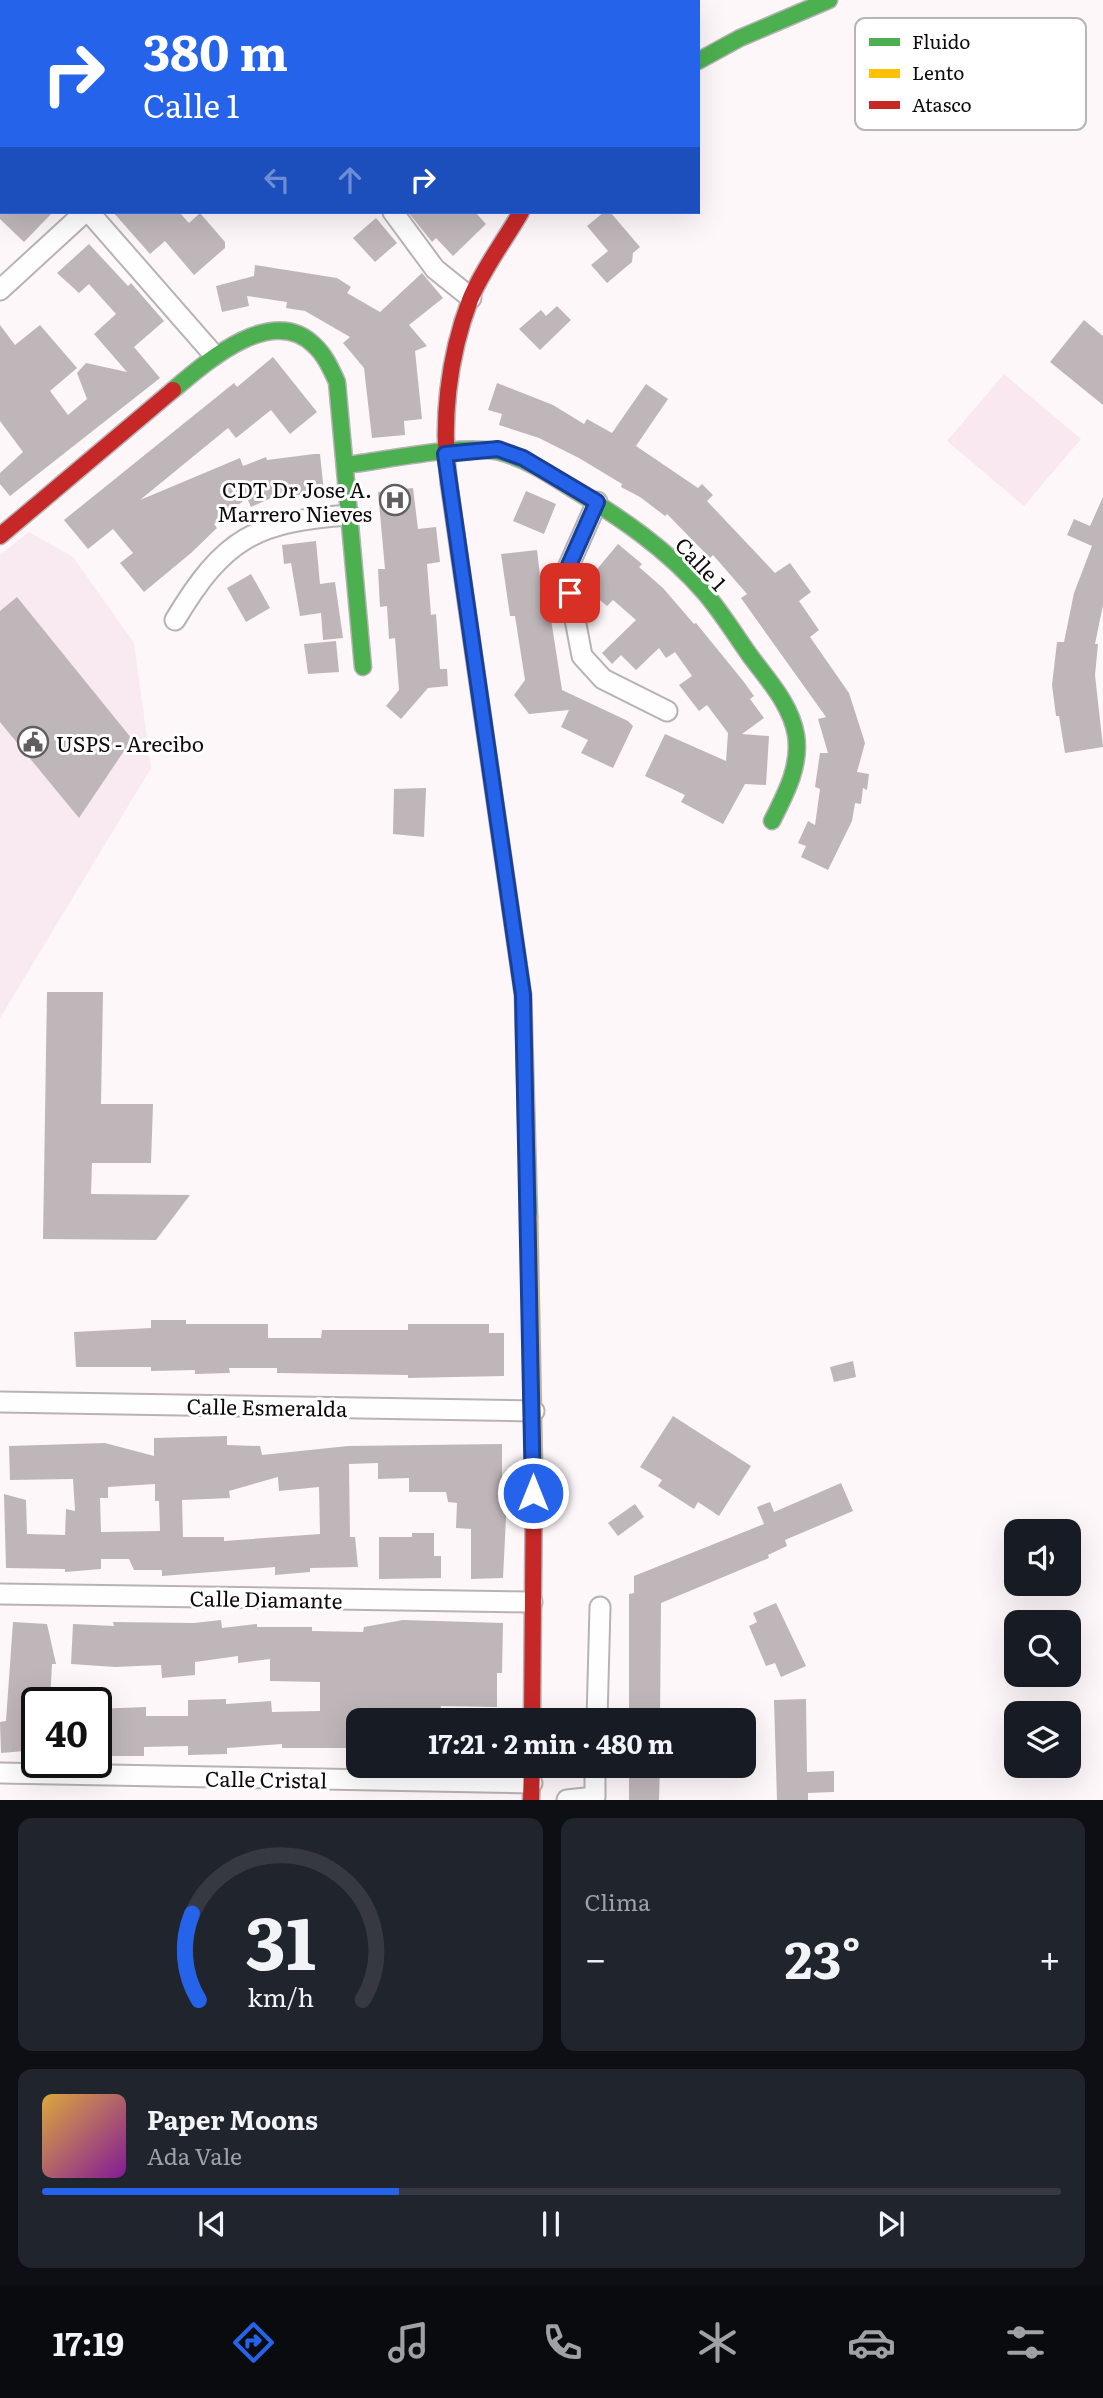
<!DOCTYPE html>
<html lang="es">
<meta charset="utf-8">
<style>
body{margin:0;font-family:Literata,serif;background:#20242c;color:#f1f3f6;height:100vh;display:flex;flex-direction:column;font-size:26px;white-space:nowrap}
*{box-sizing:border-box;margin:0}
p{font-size:23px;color:#9ea1a6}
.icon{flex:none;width:38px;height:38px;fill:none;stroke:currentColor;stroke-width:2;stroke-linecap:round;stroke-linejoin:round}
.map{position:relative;height:1800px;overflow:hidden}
.details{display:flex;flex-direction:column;gap:18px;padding:18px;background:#0d0f14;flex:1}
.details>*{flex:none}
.top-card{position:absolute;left:0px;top:0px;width:700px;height:214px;box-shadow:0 7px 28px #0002;background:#2563eb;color:#fff;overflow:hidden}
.fabs{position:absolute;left:1004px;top:1519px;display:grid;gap:14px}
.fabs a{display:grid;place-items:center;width:77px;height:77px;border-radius:14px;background:#171b24;box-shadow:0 7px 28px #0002;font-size:35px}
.speed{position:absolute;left:21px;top:1687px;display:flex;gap:14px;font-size:35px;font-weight:700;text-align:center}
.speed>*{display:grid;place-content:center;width:91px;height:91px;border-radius:50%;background:#171b24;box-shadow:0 7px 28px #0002;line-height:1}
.speed .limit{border:4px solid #111;border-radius:10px;background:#fff;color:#111}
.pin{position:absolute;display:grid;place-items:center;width:60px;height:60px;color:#fff;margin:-30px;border-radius:14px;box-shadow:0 4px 10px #0006}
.me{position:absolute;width:77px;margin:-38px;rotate:0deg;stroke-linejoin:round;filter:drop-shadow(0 0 5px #0008)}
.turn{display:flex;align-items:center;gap:24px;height:147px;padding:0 28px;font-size:32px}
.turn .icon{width:91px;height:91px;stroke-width:2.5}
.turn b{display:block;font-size:49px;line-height:60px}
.lanes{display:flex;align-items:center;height:66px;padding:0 28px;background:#0003;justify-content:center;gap:35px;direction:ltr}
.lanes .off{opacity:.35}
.big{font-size:52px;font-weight:700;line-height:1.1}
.details .widget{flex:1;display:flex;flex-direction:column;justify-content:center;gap:10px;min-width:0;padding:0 24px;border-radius:14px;background:#20242c}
.details .dial{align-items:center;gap:0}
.dial svg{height:182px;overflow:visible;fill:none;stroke:#363941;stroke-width:7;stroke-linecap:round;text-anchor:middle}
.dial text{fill:#f1f3f6;stroke:none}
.song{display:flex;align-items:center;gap:21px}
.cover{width:84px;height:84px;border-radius:10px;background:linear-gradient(135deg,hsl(40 70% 55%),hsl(290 70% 35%))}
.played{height:7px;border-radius:4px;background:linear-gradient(90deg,#2563eb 35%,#363941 35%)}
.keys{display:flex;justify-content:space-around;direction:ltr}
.heat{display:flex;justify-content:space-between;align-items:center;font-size:38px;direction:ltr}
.details .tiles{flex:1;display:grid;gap:18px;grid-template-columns:1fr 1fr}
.widget:last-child{grid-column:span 2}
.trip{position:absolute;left:346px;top:1708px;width:410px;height:70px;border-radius:14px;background:#171b24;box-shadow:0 7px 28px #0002;font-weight:700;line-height:70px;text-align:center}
.menu{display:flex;height:112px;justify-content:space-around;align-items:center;background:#090b0e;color:#9ea1a6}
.menu .icon{width:49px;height:49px}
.menu .on{color:#2563eb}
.menu b{font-size:32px;color:#f1f3f6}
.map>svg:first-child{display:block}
.built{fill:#f9e9f0}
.green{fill:#fae8f0}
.building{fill:#bfb6ba;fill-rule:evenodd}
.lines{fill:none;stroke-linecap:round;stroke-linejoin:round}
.street-casing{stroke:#b8b2b5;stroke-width:23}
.fast-casing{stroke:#b8b2b5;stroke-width:19}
.slow-casing{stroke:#b8b2b5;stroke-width:19}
.jam-casing{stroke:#b8b2b5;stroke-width:19}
.street{stroke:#fffefe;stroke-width:19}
.fast{stroke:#4caf50;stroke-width:16}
.slow{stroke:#ffc107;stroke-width:16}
.jam{stroke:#c62828;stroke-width:16}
.route-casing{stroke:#184099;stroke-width:18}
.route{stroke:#2563eb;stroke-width:12}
.labels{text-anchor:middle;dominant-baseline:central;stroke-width:6;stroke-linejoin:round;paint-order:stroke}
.poi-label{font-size:21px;fill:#0f0a0c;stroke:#fff;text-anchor:end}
.street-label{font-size:21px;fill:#0f0a0c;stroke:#fff}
.key{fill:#fff;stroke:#b7b6b6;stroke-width:2}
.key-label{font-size:19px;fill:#0f0a0c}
</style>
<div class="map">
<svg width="1103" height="1800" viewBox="0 0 1103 1800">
<rect width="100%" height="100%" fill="#fdf7fa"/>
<!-- built -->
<polygon class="built" points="29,532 73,557 134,643 151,768 0,1018 0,555"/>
<!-- green -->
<polygon class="green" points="1004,374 1081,439 1024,506 947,441"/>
<!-- building -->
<g class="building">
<polygon points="0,212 53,212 24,242 0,219"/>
<polygon points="113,212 179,212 189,223 200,213 225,242 225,248 194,275 165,241 150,254"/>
<polygon points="408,212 475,212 486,224 453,256 436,238 432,242"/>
<polygon points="604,212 610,212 640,247 633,253 632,262 607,283 591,265 608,251 587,226"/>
<polygon points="376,218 397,243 375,262 353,238"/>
<polygon points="89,244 128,286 131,283 164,321 134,347 160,378 10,496 0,484 0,473 23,452 0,421 0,325 15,345 40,325 77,368 50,391 68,415 87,399 77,373 86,363 127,372 94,334 116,314 89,284 79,293 57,273"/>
<polygon points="255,265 337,278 351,287 347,293 380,312 422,273 443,298 409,325 427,346 415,351 422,419 404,421 405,435 372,438 364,368 343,343 350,337 305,311 286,308 287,302 247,296 249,306 222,312 216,286 254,276"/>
<polygon points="557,306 571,320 540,350 519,329 541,310 546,316"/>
<polygon points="1084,320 1103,336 1103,405 1050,362"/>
<polygon points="273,357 317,412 290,434 271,410 236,438 228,428 140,500 240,458 243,466 266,457 267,460 314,454 320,454 324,492 271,498 251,507 247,498 214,524 217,528 191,553 144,592 120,563 133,553 113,529 88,549 64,520 234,383 237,387"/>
<polygon points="497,383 553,405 584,424 587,419 612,433 646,384 668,399 636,446 698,488 702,484 713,495 707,501 775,573 790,563 811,592 799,601 819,630 810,637 849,693 865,743 857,772 869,774 867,790 863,788 861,804 855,803 852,821 828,870 801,857 806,846 798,843 808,821 815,825 820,789 815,787 820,753 828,753 818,719 826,717 741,598 747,594 713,555 710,558 667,514 665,516 640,497 621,487 622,484 579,458 539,438 499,425 502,414 488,410"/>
<polygon points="413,488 418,529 436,527 440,562 427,564 431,615 436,614 440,669 447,669 448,686 428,688 401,719 386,706 399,690 395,638 389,639 387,606 380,607 378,569 385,569 378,492"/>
<polygon points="526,491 556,504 544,534 513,521"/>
<polygon points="1103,497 1103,605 1095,644 1098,644 1095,675 1103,747 1065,753 1059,716 1056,716 1052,685 1057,642 1064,642 1074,593 1092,546 1067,535 1074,519 1090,526"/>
<polygon points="316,541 320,584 335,582 343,638 323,640 321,613 300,616 291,563 284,564 282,545"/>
<polygon points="618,544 642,564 639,567 663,588 694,624 696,623 744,682 754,696 750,699 764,718 742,734 769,736 766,785 745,784 723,824 681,802 685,795 645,776 665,734 726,761 728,733 707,705 699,711 679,685 692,676 675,652 666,658 659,648 636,670 621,655 612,664 602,653 636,620 613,600 607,606 583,586"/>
<polygon points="537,550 545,620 551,619 562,690 628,721 633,726 613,768 581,753 588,740 561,727 569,710 529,714 514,695 525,680 515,616 510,616 501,554"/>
<polygon points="251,574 270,608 246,622 227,588"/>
<polygon points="17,597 132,739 79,818 0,722 0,611"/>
<polygon points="336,641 339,672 308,674 304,644"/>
<polygon points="426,788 424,837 393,834 394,789"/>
<polygon points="47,992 103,992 101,1104 153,1104 151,1163 92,1163 91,1194 190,1195 156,1240 43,1239"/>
<polygon points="151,1320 186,1320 186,1324 268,1324 268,1338 321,1338 322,1330 408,1330 408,1324 489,1324 489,1333 504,1333 504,1376 408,1378 408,1375 277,1373 277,1368 229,1368 230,1373 195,1374 195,1370 151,1371 151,1367 76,1367 74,1332 151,1328"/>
<polygon points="853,1361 856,1377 834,1382 830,1367"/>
<polygon points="673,1416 751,1466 719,1516 698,1502 694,1509 658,1486 662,1480 640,1467"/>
<path d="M 227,1436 L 227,1445 L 260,1446 L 262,1455 L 348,1446 L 502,1444 L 502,1496 L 507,1497 L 503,1578 L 471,1579 L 471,1529 L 456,1528 L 457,1503 L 448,1502 L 446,1492 L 409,1492 L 409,1478 L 378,1479 L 378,1463 L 349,1464 L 350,1537 L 355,1537 L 358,1567 L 310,1568 L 310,1572 L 275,1575 L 275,1567 L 162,1576 L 162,1570 L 134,1570 L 129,1559 L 101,1559 L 101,1569 L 65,1572 L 65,1569 L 6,1568 L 4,1494 L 26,1500 L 27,1534 L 65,1535 L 66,1509 L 75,1511 L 73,1479 L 10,1480 L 9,1446 L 105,1443 L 154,1456 L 154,1438 ZM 278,1477 L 279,1491 L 319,1487 L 320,1534 L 224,1541 L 224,1537 L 183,1537 L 182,1500 L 230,1498 L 229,1491 ZM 155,1484 L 155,1501 L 159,1501 L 160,1531 L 101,1532 L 100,1498 L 108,1498 L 108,1487 Z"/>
<polygon points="841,1483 853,1511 785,1540 787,1546 768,1555 769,1558 661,1603 660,1720 629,1720 629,1594 634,1593 634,1576 764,1524 757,1507 770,1502 774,1512"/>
<polygon points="635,1504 644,1517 618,1536 608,1523"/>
<polygon points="412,1533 434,1533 434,1556 441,1556 441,1578 379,1579 379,1537 412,1537"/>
<polygon points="776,1603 806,1666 781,1677 775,1663 766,1666 749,1626 757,1622 753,1613"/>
<polygon points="221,1620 222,1628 257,1624 257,1627 312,1627 312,1631 363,1632 364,1627 403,1620 503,1623 502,1673 497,1673 497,1707 441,1706 440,1720 357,1720 357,1748 282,1748 282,1744 227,1748 227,1754 188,1755 188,1746 144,1747 144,1756 112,1756 112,1753 96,1752 96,1709 146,1707 146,1716 188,1716 188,1700 226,1699 226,1704 271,1701 272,1712 320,1711 320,1682 270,1681 270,1659 238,1663 238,1656 195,1662 195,1675 162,1678 161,1665 115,1667 71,1664 73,1624 114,1626 113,1622 194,1623"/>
<polygon points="13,1622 47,1624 56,1664 52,1664 50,1703 37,1703 37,1750 1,1753 0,1722 6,1721"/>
<polygon points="806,1699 807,1772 834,1771 834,1792 808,1793 808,1800 777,1800 774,1700"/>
<polygon points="629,1766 660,1766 659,1800 629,1800"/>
</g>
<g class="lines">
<!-- street casing -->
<g class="street-casing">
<g id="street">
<polyline points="40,0 43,2"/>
<polyline points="233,0 234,2"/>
<polyline points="334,2 336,0"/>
<polyline points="0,155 2,156"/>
<polyline points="89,212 214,355"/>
<polyline points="393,212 435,269 471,298"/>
<polyline points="0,290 85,212"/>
<polyline points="597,502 566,572 582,656 603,679 667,711"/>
<path d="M 175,620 C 224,538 256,521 350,515"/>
<polyline points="0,1402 534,1411"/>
<polyline points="0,1594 532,1602"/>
<polyline points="597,1720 600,1607"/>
<polyline points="0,1773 532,1783"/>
<polyline points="567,1800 595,1797 595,1766"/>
</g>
</g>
<!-- fast casing -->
<g class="fast-casing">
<g id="fast">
<polyline points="698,61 740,38 829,0"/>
<path d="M 173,390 C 205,363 272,303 314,345 C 325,355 331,369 337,382 L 363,667"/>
<path d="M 347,465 C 388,460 462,443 500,452 C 526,459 549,474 571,488 C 620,517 667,549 705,593 C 722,613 736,636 751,657 C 769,681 791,705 796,735 C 801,766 785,795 772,821"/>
<polyline points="449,484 523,995 529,1217"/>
</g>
</g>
<!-- slow casing -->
<g class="slow-casing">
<polyline id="slow" points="529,1217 534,1470"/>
</g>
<!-- jam casing -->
<g class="jam-casing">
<g id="jam">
<path d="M 449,484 C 441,423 448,358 470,300 C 482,270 505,240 521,212"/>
<polyline points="0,536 173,390"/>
<polyline points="532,1720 534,1470"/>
<polyline points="531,1800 532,1766"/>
</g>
</g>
<!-- street -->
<use href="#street" class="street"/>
<!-- fast -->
<use href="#fast" class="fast"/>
<!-- slow -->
<use href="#slow" class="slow"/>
<!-- jam -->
<use href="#jam" class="jam"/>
</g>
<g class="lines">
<!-- route casing -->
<g class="route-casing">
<polyline id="route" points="533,1493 523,995 445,454 498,449 523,458 597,502 566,572 570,593"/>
</g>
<!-- route -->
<use href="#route" class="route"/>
</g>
<!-- icons -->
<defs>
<g id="hospital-ring" transform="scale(1.575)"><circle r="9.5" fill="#fff" stroke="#625d5f" stroke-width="1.5"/><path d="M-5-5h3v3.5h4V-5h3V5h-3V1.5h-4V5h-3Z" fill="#625d5f"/></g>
<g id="civic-ring" transform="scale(1.575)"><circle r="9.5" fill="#fff" stroke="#625d5f" stroke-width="1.5"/><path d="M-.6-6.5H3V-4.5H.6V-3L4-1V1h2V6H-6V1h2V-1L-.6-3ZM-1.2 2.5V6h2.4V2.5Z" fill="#625d5f"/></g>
</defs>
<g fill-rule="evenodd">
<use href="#hospital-ring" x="395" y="500"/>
<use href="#civic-ring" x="33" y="742"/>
</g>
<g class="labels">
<!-- poi labels -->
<g class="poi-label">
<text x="372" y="488">CDT Dr Jose A.<tspan x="372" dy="24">Marrero Nieves</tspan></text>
<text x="56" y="742" text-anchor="start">USPS - Arecibo</text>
</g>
<!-- street labels -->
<g class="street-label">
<text transform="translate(702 563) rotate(47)">Calle 1</text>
<text transform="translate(267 1406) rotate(1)">Calle Esmeralda</text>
<text transform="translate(266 1598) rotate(1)">Calle Diamante</text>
<text transform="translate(266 1778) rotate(1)">Calle Cristal</text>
</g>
</g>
<!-- legend -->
<rect x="855" y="18" width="231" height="112" rx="10" class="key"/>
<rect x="869" y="38" width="31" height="8" fill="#4caf50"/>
<rect x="869" y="69" width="31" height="9" fill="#ffc107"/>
<rect x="869" y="101" width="31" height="8" fill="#c62828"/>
<g class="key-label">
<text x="912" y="49">Fluido</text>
<text x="912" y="80">Lento</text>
<text x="912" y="112">Atasco</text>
</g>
</svg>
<div class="fabs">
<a><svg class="icon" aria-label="sound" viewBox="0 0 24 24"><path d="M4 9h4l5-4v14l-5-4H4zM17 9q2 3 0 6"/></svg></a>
<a><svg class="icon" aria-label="search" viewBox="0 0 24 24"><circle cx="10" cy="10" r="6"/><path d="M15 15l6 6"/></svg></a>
<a><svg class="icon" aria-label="layers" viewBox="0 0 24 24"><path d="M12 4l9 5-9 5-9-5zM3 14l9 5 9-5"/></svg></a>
</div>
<div class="speed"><div class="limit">40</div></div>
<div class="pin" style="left:570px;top:593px;background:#d93025"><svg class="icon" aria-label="arrive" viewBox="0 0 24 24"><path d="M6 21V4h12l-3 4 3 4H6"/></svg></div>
<svg class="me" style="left:533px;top:1493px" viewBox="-20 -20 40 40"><circle r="17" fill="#2563eb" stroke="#fff" stroke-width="3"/><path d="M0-11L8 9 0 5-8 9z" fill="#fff"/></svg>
<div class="trip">17:21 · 2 min · 480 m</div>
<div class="top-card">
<div class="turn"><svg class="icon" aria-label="right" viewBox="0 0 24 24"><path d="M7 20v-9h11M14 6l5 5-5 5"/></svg><div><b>380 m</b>Calle 1</div></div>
<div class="lanes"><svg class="icon off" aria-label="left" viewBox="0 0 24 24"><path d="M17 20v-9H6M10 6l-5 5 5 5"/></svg><svg class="icon off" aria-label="ahead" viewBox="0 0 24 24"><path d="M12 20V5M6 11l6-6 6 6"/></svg><svg class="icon" aria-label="right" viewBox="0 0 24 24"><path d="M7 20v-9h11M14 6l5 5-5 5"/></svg></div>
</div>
</div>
<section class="details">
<div class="tiles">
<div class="widget dial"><svg viewBox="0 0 100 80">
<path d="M14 69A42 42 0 1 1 86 69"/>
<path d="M14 69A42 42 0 0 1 11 31" stroke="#2563eb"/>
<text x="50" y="56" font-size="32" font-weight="700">31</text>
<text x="50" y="72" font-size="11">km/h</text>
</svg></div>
<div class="widget"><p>Clima</p>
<div class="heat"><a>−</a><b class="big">23°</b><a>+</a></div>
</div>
<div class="widget">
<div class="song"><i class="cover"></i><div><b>Paper Moons</b><p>Ada Vale</p></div></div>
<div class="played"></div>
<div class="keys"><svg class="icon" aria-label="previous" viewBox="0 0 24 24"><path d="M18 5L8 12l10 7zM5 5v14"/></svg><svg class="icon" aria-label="pause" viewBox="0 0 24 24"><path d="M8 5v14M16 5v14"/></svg><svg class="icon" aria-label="next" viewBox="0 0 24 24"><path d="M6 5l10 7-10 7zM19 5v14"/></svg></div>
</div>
</div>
</section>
<nav class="menu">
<b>17:19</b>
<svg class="icon on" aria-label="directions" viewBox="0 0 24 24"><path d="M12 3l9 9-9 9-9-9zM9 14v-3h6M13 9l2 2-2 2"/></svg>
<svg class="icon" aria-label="music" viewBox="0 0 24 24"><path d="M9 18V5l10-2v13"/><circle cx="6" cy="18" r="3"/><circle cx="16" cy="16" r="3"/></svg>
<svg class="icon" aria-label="phone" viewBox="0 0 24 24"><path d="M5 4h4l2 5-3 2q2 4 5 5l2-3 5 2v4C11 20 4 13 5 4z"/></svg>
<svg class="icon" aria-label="climate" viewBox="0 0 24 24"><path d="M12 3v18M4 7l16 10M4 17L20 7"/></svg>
<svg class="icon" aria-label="car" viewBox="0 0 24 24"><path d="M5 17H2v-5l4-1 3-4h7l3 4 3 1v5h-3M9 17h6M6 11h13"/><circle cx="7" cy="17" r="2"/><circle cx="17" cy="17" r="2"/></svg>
<svg class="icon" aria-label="filters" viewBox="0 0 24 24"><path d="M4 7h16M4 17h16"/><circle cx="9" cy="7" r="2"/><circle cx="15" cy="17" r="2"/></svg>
</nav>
